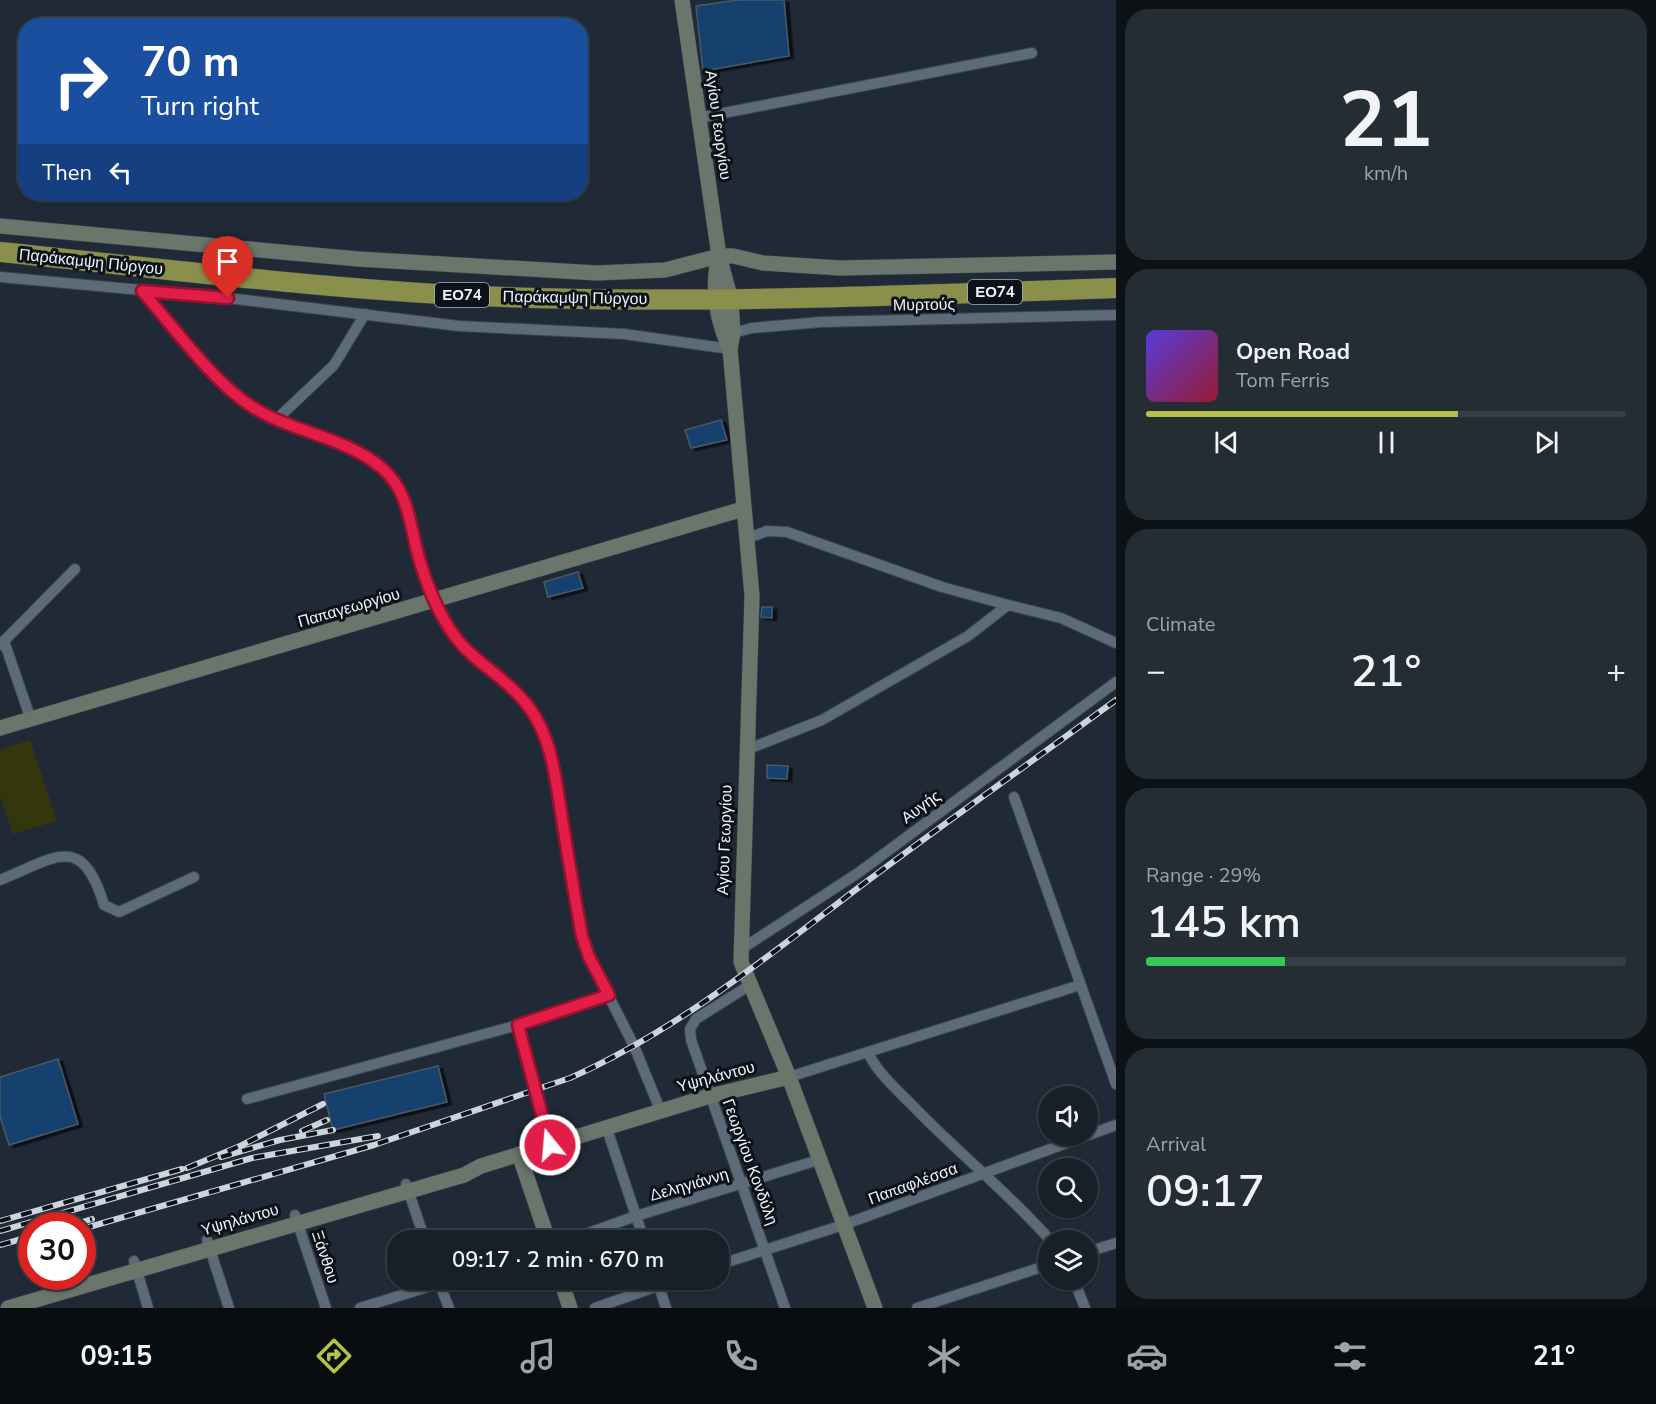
<!DOCTYPE html>
<meta charset="utf-8">
<style>
body{margin:0;font-family:"Nunito Sans",sans-serif;background:#242d34;color:#f1f3f6;height:100vh;display:flex;flex-direction:column;font-size:22px;white-space:nowrap}
*{box-sizing:border-box;margin:0}
p{font-size:20px;color:#9ea3a8}
.icon{flex:none;width:33px;height:33px;fill:none;stroke:currentColor;stroke-width:2;stroke-linecap:round;stroke-linejoin:round}
.map{position:relative;flex:1;overflow:hidden}
.drawer{display:flex;flex-direction:column;gap:9px;padding:9px;background:#0d1216;width:540px}
.drawer>*{flex:none}
.hud{position:absolute;left:18px;top:18px;width:570px;height:183px;border-radius:24px;box-shadow:0 2px 4px #0004,0 0 0 2px #363e45;background:#1a4fa0;color:#fff;overflow:hidden}
.buttons{position:absolute;left:1038px;top:1086px;display:grid;gap:12px}
.buttons a{display:grid;place-items:center;width:60px;height:60px;border-radius:50%;background:#172028;box-shadow:0 2px 4px #0004,0 0 0 2px #363e45;font-size:30px}
.speed{position:absolute;left:18px;top:1212px;display:flex;gap:12px;font-size:30px;font-weight:700;text-align:center}
.speed>*{display:grid;place-content:center;width:78px;height:78px;border-radius:50%;background:#172028;box-shadow:0 2px 4px #0004,0 0 0 2px #363e45;line-height:1}
.speed .limit{border:9px solid #d22;background:#fff;color:#111}
.pin{position:absolute;display:grid;place-items:center;width:51px;height:51px;color:#fff;margin:-62px -26px;border-radius:50% 50% 50% 0;rotate:-45deg;box-shadow:0 0 6px #0007}
.pin .icon{rotate:45deg}
.me{position:absolute;width:66px;margin:-33px;rotate:343deg;stroke-linejoin:round;filter:drop-shadow(0 0 4px #0008)}
.turn{display:flex;align-items:center;gap:21px;height:126px;padding:0 24px;font-size:27px}
.turn .icon{width:78px;height:78px;stroke-width:2.5}
.turn b{display:block;font-size:42px;line-height:51px}
.then{display:flex;align-items:center;height:57px;padding:0 24px;background:#0003;gap:12px;font-size:22px}
.big{font-size:45px;font-weight:600;line-height:1.1}
.drawer .tile{flex:1;display:flex;flex-direction:column;justify-content:center;gap:9px;min-width:0;padding:0 21px;border-radius:24px;background:#242d34}
.drawer .dial{align-items:center;gap:0}
.dial b{font-size:78px;line-height:1}
.song{display:flex;align-items:center;gap:18px}
.cover{width:72px;height:72px;border-radius:9px;background:linear-gradient(135deg,hsl(250 70% 55%),hsl(350 70% 35%))}
.played{height:6px;border-radius:3px;background:linear-gradient(90deg,#b8c147 65%,#363e45 65%)}
.keys{display:flex;justify-content:space-around;direction:ltr}
.heat{display:flex;justify-content:space-between;align-items:center;font-size:33px;direction:ltr}
.charge{height:9px;border-radius:4px;background:linear-gradient(90deg,#34c759 29%,#363e45 0)}
.trip{position:absolute;left:387px;top:1230px;width:342px;height:60px;border-radius:24px;background:#172028;box-shadow:0 2px 4px #0004,0 0 0 2px #363e45;font-weight:600;line-height:60px;text-align:center}
.menu{display:flex;height:96px;justify-content:space-around;align-items:center;background:#090d10;color:#9ea3a8}
.menu .icon{width:42px;height:42px}
.menu .current{color:#b8c147}
.menu b{font-size:27px;color:#f1f3f6}
main{display:flex;flex:1;min-height:0}
.map>svg:first-child{display:block}
.green{fill:#34370c}
.building{fill:#133f6d;stroke:#4c5866;stroke-width:1.5;filter:url(#shadow)}
.lines{fill:none;stroke-linecap:round;stroke-linejoin:round}
.street-casing{stroke:#3b444e;stroke-width:12}
.secondary-casing{stroke:#3b444e;stroke-width:16}
.highway-casing{stroke:#3b444e;stroke-width:21}
.street{stroke:#5d6a78;stroke-width:10}
.secondary{stroke:#6a756b;stroke-width:15}
.highway{stroke:#8a904c;stroke-width:20}
.rail-casing{stroke:#ccd4dd;stroke-width:6}
.rail{stroke:#0d1218;stroke-width:4;stroke-dasharray:11;stroke-linecap:butt}
.route-casing{stroke:#92132f;stroke-width:15}
.route{stroke:#e11d48;stroke-width:10}
.labels{text-anchor:middle;dominant-baseline:central;stroke-width:6;stroke-linejoin:round;paint-order:stroke}
.shield{fill:#0d1218;stroke:#a9b0b8;stroke-width:1.5}
.shield-label{font-size:15px;font-weight:bold;fill:#ecf3fc}
.street-label{font-size:16px;fill:#ecf3fc;stroke:#0d1218}
</style>
<main>
<div class="map">
<svg width="1116" height="1308" viewBox="0 0 1116 1308">
<defs>
<filter id="shadow"><feDropShadow dx="4.5" dy="2.5" stdDeviation="0" flood-color="#0009"/></filter>
</defs>
<rect width="100%" height="100%" fill="#1f2a36"/>
<!-- green -->
<polygon class="green" points="30,740 57,821 13,834 0,796 0,750"/>
<!-- building -->
<g class="building">
<polygon points="738,0 784,0 789,56 703,71 696,6"/>
<polygon points="721,420 727,440 691,448 685,430"/>
<polygon points="578,572 583,588 548,597 544,582"/>
<polygon points="762,607 772,607 772,618 761,617"/>
<polygon points="767,765 788,766 787,779 767,778"/>
<polygon points="58,1059 78,1124 9,1145 0,1116 0,1077"/>
<polygon points="438,1066 447,1102 333,1130 324,1094"/>
</g>
<g class="lines">
<!-- street casing -->
<g class="street-casing">
<g id="street">
<polyline points="698,118 1032,53"/>
<polyline points="0,277 228,298 459,326 624,334 730,349"/>
<path d="M 142,291 C 174,327 212,381 251,406 C 292,433 344,436 382,468 C 409,491 410,527 419,558 C 425,579 434,603 445,621 C 466,660 498,670 524,701 C 552,733 556,780 562,820 C 569,859 575,898 582,936 L 589,957 L 634,1046 L 661,1112"/>
<polyline points="733,333 752,328 821,322 1116,315"/>
<polyline points="276,420 334,365 365,314"/>
<polyline points="1008,605 1061,618 1116,643"/>
<polyline points="4,641 31,720"/>
<polyline points="0,645 75,569"/>
<polyline points="746,750 822,720 968,636 1008,605 942,587 787,532 767,531 746,539"/>
<polyline points="1014,797 1116,1084"/>
<path d="M 0,880 C 55,858 82,831 104,905 L 119,912 L 194,877"/>
<polyline points="740,950 858,873 1116,682"/>
<polyline points="750,985 696,1019 690,1029 691,1040 785,1308"/>
<path d="M 868,1053 C 878,1073 896,1089 912,1105 C 957,1152 1008,1192 1050,1240"/>
<polyline points="789,1077 1080,985"/>
<polyline points="247,1099 518,1025"/>
<polyline points="607,1129 644,1240"/>
<polyline points="550,1145 518,1025 609,995"/>
<polyline points="406,1184 425,1240"/>
<polyline points="295,1215 326,1308"/>
<polyline points="207,1240 229,1308"/>
<polyline points="569,1240 636,1216 818,1160"/>
<polyline points="1088,1252 1116,1243"/>
<polyline points="134,1261 148,1308"/>
<polyline points="718,1265 843,1225 1116,1125"/>
<polyline points="438,1280 449,1308"/>
<polyline points="657,1280 666,1308"/>
<polyline points="1074,1280 1085,1308"/>
<polyline points="360,1308 450,1280"/>
<polyline points="595,1308 675,1280"/>
<polyline points="917,1308 1048,1265"/>
</g>
</g>
<!-- secondary casing -->
<g class="secondary-casing">
<g id="secondary">
<polyline points="682,0 719,256 731,300 733,333 730,349 752,596 741,962 789,1077 875,1308"/>
<polyline points="0,226 358,259 597,273 665,270 719,256 733,256 763,263 840,268 1116,262"/>
<path d="M 719,256 C 711,289 716,319 730,349"/>
<polyline points="0,728 743,509"/>
<polyline points="519,1154 548,1240"/>
<polyline points="561,1280 570,1308"/>
<polyline points="8,1308 464,1175 481,1166 710,1096 789,1077"/>
</g>
</g>
<!-- highway casing -->
<g class="highway-casing">
<path id="highway" d="M 0,252 C 168,269 335,291 504,297 C 708,304 912,295 1116,288"/>
</g>
<!-- street -->
<use href="#street" class="street"/>
<!-- secondary -->
<use href="#secondary" class="secondary"/>
<!-- highway -->
<use href="#highway" class="highway"/>
<!-- rail casing -->
<g class="rail-casing">
<g id="rail">
<polyline points="302,1131 327,1120"/>
<polyline points="221,1157 280,1140 333,1130"/>
<polyline points="187,1168 240,1146 323,1104"/>
<polyline points="0,1221 182,1169"/>
<polyline points="69,1226 92,1219"/>
<path d="M 82,1229 L 374,1145 L 570,1078 C 676,1031 767,957 858,888 C 943,824 1030,763 1116,700"/>
<polyline points="0,1231 252,1158 378,1136"/>
<polyline points="0,1245 32,1236"/>
</g>
</g>
<!-- rail -->
<use href="#rail" class="rail"/>
</g>
<g class="lines">
<!-- route casing -->
<g class="route-casing">
<path id="route" d="M 228,298 L 142,291 C 174,327 212,381 251,406 C 292,433 344,436 382,468 C 409,491 410,527 419,558 C 425,579 434,603 445,621 C 466,660 497,669 524,701 C 553,734 556,783 563,825 C 569,862 575,899 582,936 L 589,957 L 609,995 L 518,1025 L 550,1145"/>
</g>
<!-- route -->
<use href="#route" class="route"/>
</g>
<g class="labels">
<!-- shield labels -->
<g class="shield">
<rect x="968" y="280" width="54" height="24" rx="4.5"/>
<rect x="435" y="283" width="54" height="24" rx="4.5"/>
</g>
<g class="shield-label">
<text x="995" y="292">ΕΟ74</text>
<text x="462" y="295">ΕΟ74</text>
</g>
<!-- street labels -->
<g class="street-label">
<text transform="translate(718 125) rotate(82)">Αγίου Γεωργίου</text>
<text transform="translate(91 262) rotate(6)">Παράκαμψη Πύργου</text>
<text transform="translate(575 298) rotate(1)">Παράκαμψη Πύργου</text>
<text transform="translate(924 305) rotate(-1)">Μυρτούς</text>
<text transform="translate(349 608) rotate(-16)">Παπαγεωργίου</text>
<text transform="translate(921 807) rotate(-36)">Αυγής</text>
<text transform="translate(725 840) rotate(-88)">Αγίου Γεωργίου</text>
<text transform="translate(716 1077) rotate(-15)">Υψηλάντου</text>
<text transform="translate(750 1162) rotate(70)">Γεωργίου Κονδύλη</text>
<text transform="translate(913 1184) rotate(-20)">Παπαφλέσσα</text>
<text transform="translate(689 1185) rotate(-16)">Δεληγιάννη</text>
<text transform="translate(240 1220) rotate(-16)">Υψηλάντου</text>
<text transform="translate(325 1257) rotate(72)">Ξάνθου</text>
</g>
</g>
</svg>
<div class="buttons">
<a><svg class="icon" aria-label="sound" viewBox="0 0 24 24"><path d="M4 9h4l5-4v14l-5-4H4zM17 9q2 3 0 6"/></svg></a>
<a><svg class="icon" aria-label="search" viewBox="0 0 24 24"><circle cx="10" cy="10" r="6"/><path d="M15 15l6 6"/></svg></a>
<a><svg class="icon" aria-label="layers" viewBox="0 0 24 24"><path d="M12 4l9 5-9 5-9-5zM3 14l9 5 9-5"/></svg></a>
</div>
<div class="speed"><div class="limit">30</div></div>
<div class="pin" style="left:228px;top:298px;background:#d93025"><svg class="icon" aria-label="arrive" viewBox="0 0 24 24"><path d="M6 21V4h12l-3 4 3 4H6"/></svg></div>
<svg class="me" style="left:550px;top:1145px" viewBox="-20 -20 40 40"><circle r="17" fill="#e11d48" stroke="#fff" stroke-width="3"/><path d="M0-11L8 9 0 5-8 9z" fill="#fff"/></svg>
<div class="trip">09:17 · 2 min · 670 m</div>
<div class="hud">
<div class="turn"><svg class="icon" aria-label="right" viewBox="0 0 24 24"><path d="M7 20v-9h11M14 6l5 5-5 5"/></svg><div><b>70 m</b>Turn right</div></div>
<div class="then">Then<svg class="icon" aria-label="left" viewBox="0 0 24 24"><path d="M17 20v-9H6M10 6l-5 5 5 5"/></svg></div>
</div>
</div>
<section class="drawer">
<div class="tile dial"><b>21</b><p>km/h</p></div>
<div class="tile">
<div class="song"><i class="cover"></i><div><b>Open Road</b><p>Tom Ferris</p></div></div>
<div class="played"></div>
<div class="keys"><svg class="icon" aria-label="previous" viewBox="0 0 24 24"><path d="M18 5L8 12l10 7zM5 5v14"/></svg><svg class="icon" aria-label="pause" viewBox="0 0 24 24"><path d="M8 5v14M16 5v14"/></svg><svg class="icon" aria-label="next" viewBox="0 0 24 24"><path d="M6 5l10 7-10 7zM19 5v14"/></svg></div>
</div>
<div class="tile"><p>Climate</p>
<div class="heat"><a>−</a><b class="big">21°</b><a>+</a></div>
</div>
<div class="tile"><p>Range · 29%</p><b class="big">145 km</b><div class="charge"></div></div>
<div class="tile"><p>Arrival</p><b class="big">09:17</b></div>
</section>
</main>
<nav class="menu">
<b>09:15</b>
<svg class="icon current" aria-label="directions" viewBox="0 0 24 24"><path d="M12 3l9 9-9 9-9-9zM9 14v-3h6M13 9l2 2-2 2"/></svg>
<svg class="icon" aria-label="music" viewBox="0 0 24 24"><path d="M9 18V5l10-2v13"/><circle cx="6" cy="18" r="3"/><circle cx="16" cy="16" r="3"/></svg>
<svg class="icon" aria-label="phone" viewBox="0 0 24 24"><path d="M5 4h4l2 5-3 2q2 4 5 5l2-3 5 2v4C11 20 4 13 5 4z"/></svg>
<svg class="icon" aria-label="climate" viewBox="0 0 24 24"><path d="M12 3v18M4 7l16 10M4 17L20 7"/></svg>
<svg class="icon" aria-label="car" viewBox="0 0 24 24"><path d="M5 17H2v-5l4-1 3-4h7l3 4 3 1v5h-3M9 17h6M6 11h13"/><circle cx="7" cy="17" r="2"/><circle cx="17" cy="17" r="2"/></svg>
<svg class="icon" aria-label="filters" viewBox="0 0 24 24"><path d="M4 7h16M4 17h16"/><circle cx="9" cy="7" r="2"/><circle cx="15" cy="17" r="2"/></svg>
<b>21°</b>
</nav>
